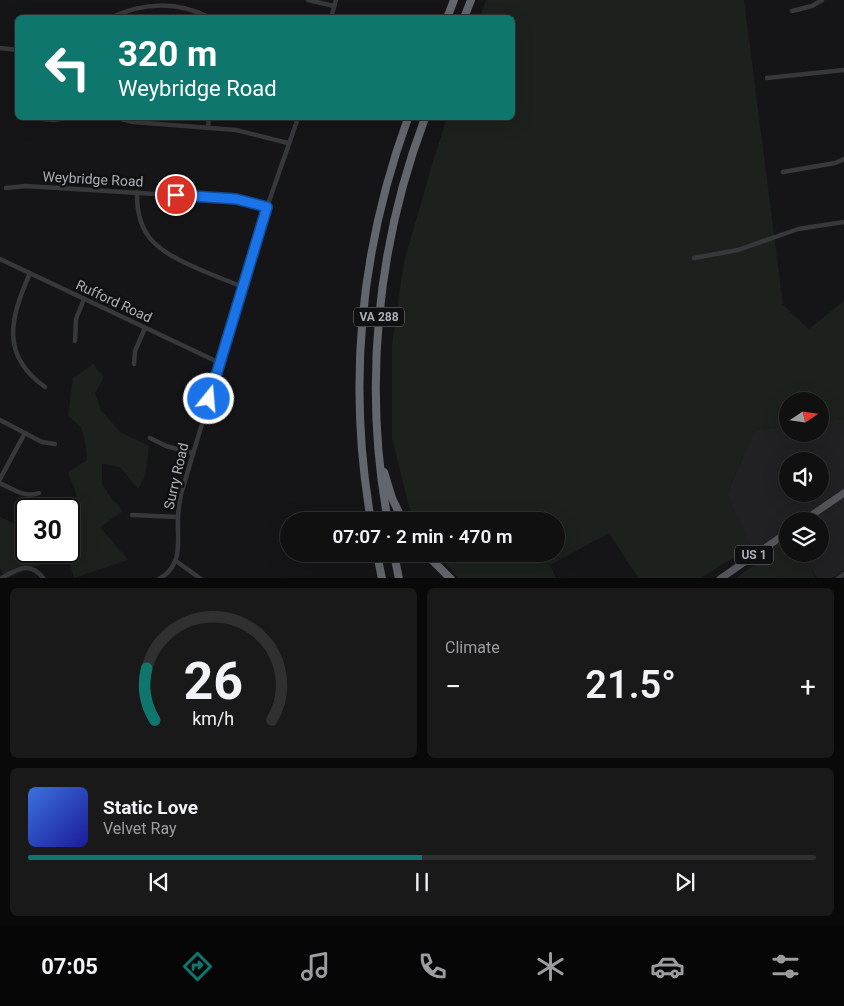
<!DOCTYPE html>
<meta charset="utf-8">
<style>
body{margin:0;font-family:Roboto,sans-serif;background:#19191a;color:#f1f3f6;height:100vh;display:flex;flex-direction:column;font-size:19px;white-space:nowrap}
*{box-sizing:border-box;margin:0}
p{font-size:16px;color:#9c9d9f}
.icon{flex:none;width:28px;height:28px;fill:none;stroke:currentColor;stroke-width:2;stroke-linecap:round;stroke-linejoin:round}
.map{position:relative;height:578px;overflow:hidden}
.drawer{display:flex;flex-direction:column;gap:10px;padding:10px;background:#090909;flex:1}
.drawer>*{flex:none}
.guide{position:absolute;left:15px;top:15px;width:500px;height:105px;border-radius:8px;box-shadow:0 5px 20px #0002,0 0 0 1px #303031;background:#0f766e;color:#fff;overflow:hidden}
.needle{width:32px;rotate:77deg}
.controls{position:absolute;left:779px;top:392px;display:grid;gap:10px}
.controls a{display:grid;place-items:center;width:50px;height:50px;border-radius:50%;background:#101011;box-shadow:0 5px 20px #0002,0 0 0 1px #303031;font-size:25px}
.speed{position:absolute;left:15px;top:498px;display:flex;gap:10px;font-size:25px;font-weight:700;text-align:center}
.speed>*{display:grid;place-content:center;width:65px;height:65px;border-radius:50%;background:#101011;box-shadow:0 5px 20px #0002,0 0 0 1px #303031;line-height:1}
.speed .limit{border:2px solid #111;border-radius:8px;background:#fff;color:#111}
.pin{position:absolute;display:grid;place-items:center;width:42px;height:42px;color:#fff;margin:-21px;border:2px solid #fff;border-radius:50%;box-shadow:0 1px 5px #0007}
.me{position:absolute;width:55px;margin:-28px;rotate:17deg;stroke-linejoin:round;filter:drop-shadow(0 0 4px #0008)}
.turn{display:flex;align-items:center;gap:18px;height:105px;padding:0 20px;font-size:22px}
.turn .icon{width:65px;height:65px;stroke-width:2.5}
.turn b{display:block;font-size:35px;line-height:42px}
.big{font-size:38px;font-weight:600;line-height:1.1}
.drawer .tile{flex:1;display:flex;flex-direction:column;justify-content:center;gap:8px;min-width:0;padding:0 18px;border-radius:8px;background:#19191a}
.drawer .dial{align-items:center;gap:0}
.dial svg{height:130px;overflow:visible;fill:none;stroke:#303031;stroke-width:7;stroke-linecap:round;text-anchor:middle}
.dial text{fill:#f1f3f6;stroke:none}
.song{display:flex;align-items:center;gap:15px}
.cover{width:60px;height:60px;border-radius:8px;background:linear-gradient(135deg,hsl(220 70% 55%),hsl(240 70% 35%))}
.played{height:5px;border-radius:2px;background:linear-gradient(90deg,#0f766e 50%,#303031 50%)}
.keys{display:flex;justify-content:space-around;direction:ltr}
.heat{display:flex;justify-content:space-between;align-items:center;font-size:28px;direction:ltr}
.drawer .tiles{flex:1;display:grid;gap:10px;grid-template-columns:1fr 1fr}
.tile:last-child{grid-column:span 2}
.trip{position:absolute;left:280px;top:512px;width:285px;height:50px;border-radius:25px;background:#101011;box-shadow:0 5px 20px #0002,0 0 0 1px #303031;font-weight:600;line-height:50px;text-align:center}
.menu{display:flex;height:80px;justify-content:space-around;align-items:center;background:#060607;color:#9c9d9f}
.menu .icon{width:35px;height:35px}
.menu .selected{color:#0f766e}
.menu b{font-size:22px;color:#f1f3f6}
.map>svg:first-child{display:block}
.built{fill:#212124;fill-rule:evenodd}
.green{fill:#1c211d}
.lines{fill:none;stroke-linecap:round;stroke-linejoin:round}
.minor{stroke:#37383b;stroke-width:4.5}
.primary{stroke:#53555a;stroke-width:7}
.motorway{stroke:#63666c;stroke-width:8}
.route-casing{stroke:#114b97;stroke-width:12}
.route{stroke:#1a73e8;stroke-width:9}
.labels{text-anchor:middle;dominant-baseline:central;stroke-width:5;stroke-linejoin:round;paint-order:stroke}
.shield{fill:#101012;stroke:#7b7e84;stroke-width:1}
.shield-label{font-size:12px;font-weight:bold;fill:#a9adb5}
.street-label{font-size:14px;fill:#a9adb5;stroke:#101012}
</style>
<div class="map">
<svg width="844" height="579" viewBox="0 0 844 579">
<rect width="100%" height="100%" fill="#151517"/>
<!-- built -->
<path class="built" d="M 844,419 L 844,570 L 832,578 L 817,578 L 808,563 L 802,565 L 778,548 L 757,562 L 727,494 L 754,430 L 787,426 L 788,434 L 820,434 L 820,422 ZM 788,461 L 820,461 L 820,494 L 788,494 ZM 788,521 L 820,521 L 820,554 L 788,554 Z"/>
<!-- green -->
<g class="green">
<polygon points="486,0 744,0 783,305 809,329 844,301 844,419 820,422 820,401 788,401 787,426 754,430 727,494 751,547 701,578 638,578 609,533 550,565 556,578 458,578 437,554 556,554 556,521 415,521 412,518 392,439 392,346 404,262 434,158 447,118 512,118 512,18 480,17"/>
<polygon points="93,364 104,377 95,393 101,410 120,432 149,446 145,476 138,489 120,467 102,464 102,484 112,499 123,511 100,527 128,560 74,578 66,553 9,578 5,578 0,568 0,517 23,527 26,526 26,551 69,551 69,511 78,504 75,490 68,473 87,460 85,441 81,427 68,416 73,378"/>
<polygon points="778,548 802,565 808,563 816,578 736,578"/>
</g>
<g class="lines">
<!-- minor -->
<g class="minor">
<polyline points="308,0 334,6"/>
<polyline points="792,11 812,6 822,0"/>
<path d="M 110,18 C 143,2 178,1 211,18"/>
<polyline points="331,18 336,0"/>
<polyline points="0,48 18,50"/>
<polyline points="767,78 844,70"/>
<polyline points="32,118 54,120 66,118"/>
<polyline points="117,118 133,122 236,130 288,143"/>
<polyline points="208,128 209,118"/>
<polyline points="783,172 835,163 844,159"/>
<polyline points="6,188 26,186 236,199 267,207"/>
<path d="M 137,192 C 136,235 156,250 192,266 C 209,274 226,280 243,287"/>
<polyline points="694,258 738,250 798,229 844,222"/>
<polyline points="0,259 220,363"/>
<path d="M 30,273 C 10,319 0,355 45,387"/>
<polyline points="75,341 76,319 84,299"/>
<polyline points="134,364 135,351 145,328"/>
<polyline points="0,420 42,442 55,444"/>
<polyline points="150,438 166,446 192,453"/>
<polyline points="0,479 25,433"/>
<path d="M 0,483 C 12,489 25,498 39,493"/>
<polyline points="132,515 178,517"/>
<polyline points="176,561 201,579"/>
<path d="M 0,579 C 17,569 30,560 44,579"/>
<path d="M 159,579 C 184,565 177,541 178,518 C 178,510 180,502 181,494 L 267,207 L 298,118"/>
<polyline points="837,579 844,574"/>
</g>
<!-- primary -->
<g class="primary">
<polyline points="803,521 844,493"/>
<polyline points="720,579 788,532"/>
</g>
<!-- motorway -->
<g class="motorway">
<polyline points="447,18 454,0"/>
<polyline points="464,18 471,0"/>
<polyline points="384,472 392,498 403,521"/>
<path d="M 371,521 C 347,382 360,250 408,118"/>
<path d="M 388,521 C 363,387 377,245 425,118"/>
<polyline points="377,554 382,579"/>
<polyline points="394,554 399,579"/>
<polyline points="426,554 451,579"/>
</g>
</g>
<g class="lines">
<!-- route casing -->
<g class="route-casing">
<polyline id="route" points="176,195 236,199 267,207 209,399"/>
</g>
<!-- route -->
<use href="#route" class="route"/>
</g>
<g class="labels">
<!-- shield labels -->
<g class="shield">
<rect x="354" y="307.5" width="50" height="19" rx="4"/>
<rect x="735" y="545.5" width="38" height="19" rx="4"/>
</g>
<g class="shield-label">
<text x="379" y="317">VA 288</text>
<text x="754" y="555">US 1</text>
</g>
<!-- street labels -->
<g class="street-label">
<text transform="translate(93 179) rotate(3)">Weybridge Road</text>
<text transform="translate(114 301) rotate(25)">Rufford Road</text>
<text transform="translate(176 476) rotate(-77)">Surry Road</text>
</g>
</g>
</svg>
<div class="controls">
<a><svg class="needle" viewBox="-14 -14 28 28"><path d="M0-13l5 13h-10z" fill="#e53935"/><path d="M0 13l5-13h-10z" fill="#9c9d9f"/></svg></a>
<a><svg class="icon" aria-label="sound" viewBox="0 0 24 24"><path d="M4 9h4l5-4v14l-5-4H4zM17 9q2 3 0 6"/></svg></a>
<a><svg class="icon" aria-label="layers" viewBox="0 0 24 24"><path d="M12 4l9 5-9 5-9-5zM3 14l9 5 9-5"/></svg></a>
</div>
<div class="speed"><div class="limit">30</div></div>
<div class="pin" style="left:176px;top:195px;background:#d93025"><svg class="icon" aria-label="arrive" viewBox="0 0 24 24"><path d="M6 21V4h12l-3 4 3 4H6"/></svg></div>
<svg class="me" style="left:209px;top:399px" viewBox="-20 -20 40 40"><circle r="17" fill="#1a73e8" stroke="#fff" stroke-width="3"/><path d="M0-11L8 9 0 5-8 9z" fill="#fff"/></svg>
<div class="trip">07:07 · 2 min · 470 m</div>
<div class="guide">
<div class="turn"><svg class="icon" aria-label="left" viewBox="0 0 24 24"><path d="M17 20v-9H6M10 6l-5 5 5 5"/></svg><div><b>320 m</b>Weybridge Road</div></div>
</div>
</div>
<section class="drawer">
<div class="tiles">
<div class="tile dial"><svg viewBox="0 0 100 80">
<path d="M14 69A42 42 0 1 1 86 69"/>
<path d="M14 69A42 42 0 0 1 9 37" stroke="#0f766e"/>
<text x="50" y="56" font-size="32" font-weight="700">26</text>
<text x="50" y="72" font-size="11">km/h</text>
</svg></div>
<div class="tile"><p>Climate</p>
<div class="heat"><a>−</a><b class="big">21.5°</b><a>+</a></div>
</div>
<div class="tile">
<div class="song"><i class="cover"></i><div><b>Static Love</b><p>Velvet Ray</p></div></div>
<div class="played"></div>
<div class="keys"><svg class="icon" aria-label="previous" viewBox="0 0 24 24"><path d="M18 5L8 12l10 7zM5 5v14"/></svg><svg class="icon" aria-label="pause" viewBox="0 0 24 24"><path d="M8 5v14M16 5v14"/></svg><svg class="icon" aria-label="next" viewBox="0 0 24 24"><path d="M6 5l10 7-10 7zM19 5v14"/></svg></div>
</div>
</div>
</section>
<nav class="menu">
<b>07:05</b>
<svg class="icon selected" aria-label="directions" viewBox="0 0 24 24"><path d="M12 3l9 9-9 9-9-9zM9 14v-3h6M13 9l2 2-2 2"/></svg>
<svg class="icon" aria-label="music" viewBox="0 0 24 24"><path d="M9 18V5l10-2v13"/><circle cx="6" cy="18" r="3"/><circle cx="16" cy="16" r="3"/></svg>
<svg class="icon" aria-label="phone" viewBox="0 0 24 24"><path d="M5 4h4l2 5-3 2q2 4 5 5l2-3 5 2v4C11 20 4 13 5 4z"/></svg>
<svg class="icon" aria-label="climate" viewBox="0 0 24 24"><path d="M12 3v18M4 7l16 10M4 17L20 7"/></svg>
<svg class="icon" aria-label="car" viewBox="0 0 24 24"><path d="M5 17H2v-5l4-1 3-4h7l3 4 3 1v5h-3M9 17h6M6 11h13"/><circle cx="7" cy="17" r="2"/><circle cx="17" cy="17" r="2"/></svg>
<svg class="icon" aria-label="filters" viewBox="0 0 24 24"><path d="M4 7h16M4 17h16"/><circle cx="9" cy="7" r="2"/><circle cx="15" cy="17" r="2"/></svg>
</nav>
